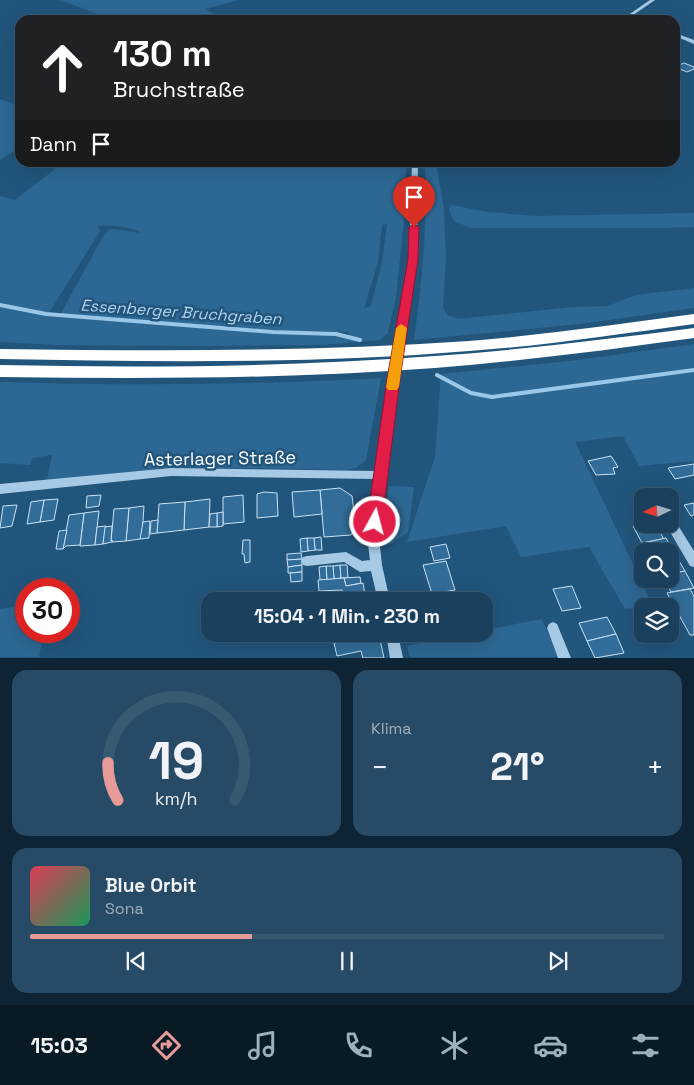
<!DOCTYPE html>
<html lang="de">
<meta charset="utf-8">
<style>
body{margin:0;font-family:"Space Grotesk",sans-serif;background:#274b66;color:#f1f3f6;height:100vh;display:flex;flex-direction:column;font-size:19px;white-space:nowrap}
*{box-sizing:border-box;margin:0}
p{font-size:16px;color:#9fafbc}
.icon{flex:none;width:28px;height:28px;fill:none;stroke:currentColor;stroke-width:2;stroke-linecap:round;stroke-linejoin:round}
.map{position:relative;height:658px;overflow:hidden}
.panel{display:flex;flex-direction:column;gap:12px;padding:12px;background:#0e2333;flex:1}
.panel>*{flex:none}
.guide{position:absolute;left:15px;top:15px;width:665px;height:152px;border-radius:15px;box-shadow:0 5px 20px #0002,0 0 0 1px #385972;background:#202124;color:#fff;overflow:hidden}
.needle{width:32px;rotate:266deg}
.fabs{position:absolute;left:634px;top:488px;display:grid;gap:10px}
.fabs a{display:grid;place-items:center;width:45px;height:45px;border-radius:10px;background:#1a405d;box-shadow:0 5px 20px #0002,0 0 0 1px #385972;font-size:25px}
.speed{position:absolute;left:15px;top:578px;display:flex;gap:10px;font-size:25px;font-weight:700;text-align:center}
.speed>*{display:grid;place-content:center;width:65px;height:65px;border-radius:50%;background:#1a405d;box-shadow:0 5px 20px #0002,0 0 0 1px #385972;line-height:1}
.speed .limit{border:8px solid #d22;background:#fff;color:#111}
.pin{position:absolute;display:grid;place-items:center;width:42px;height:42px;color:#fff;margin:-51px -21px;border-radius:50% 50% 50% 0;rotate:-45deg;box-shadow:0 0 5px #0007}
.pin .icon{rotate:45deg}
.me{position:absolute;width:55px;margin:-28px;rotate:7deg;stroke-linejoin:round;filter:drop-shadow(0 0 4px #0008)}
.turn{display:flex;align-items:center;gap:18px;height:105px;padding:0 15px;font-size:22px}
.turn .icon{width:65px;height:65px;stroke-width:2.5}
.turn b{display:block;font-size:35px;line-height:42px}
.then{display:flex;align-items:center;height:48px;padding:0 15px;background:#0003;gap:10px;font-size:19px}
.big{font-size:38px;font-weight:800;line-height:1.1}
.panel .card{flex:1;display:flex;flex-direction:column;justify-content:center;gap:8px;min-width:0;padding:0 18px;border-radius:15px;background:#274b66}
.panel .dial{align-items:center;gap:0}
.dial svg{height:130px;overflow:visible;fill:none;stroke:#385972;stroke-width:7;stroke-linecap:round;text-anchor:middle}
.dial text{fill:#f1f3f6;stroke:none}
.song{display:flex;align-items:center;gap:15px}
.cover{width:60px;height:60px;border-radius:8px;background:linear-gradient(135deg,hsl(350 70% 55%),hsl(150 70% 35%))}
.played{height:5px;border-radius:2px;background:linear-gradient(90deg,#e69b98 35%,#385972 35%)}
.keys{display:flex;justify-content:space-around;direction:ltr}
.heat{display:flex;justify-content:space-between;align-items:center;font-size:28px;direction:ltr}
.panel .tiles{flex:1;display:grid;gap:12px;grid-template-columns:1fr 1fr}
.card:last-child{grid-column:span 2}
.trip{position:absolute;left:201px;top:592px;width:292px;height:50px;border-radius:15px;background:#1a405d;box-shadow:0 5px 20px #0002,0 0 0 1px #385972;font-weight:800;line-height:50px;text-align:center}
.tabs{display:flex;height:80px;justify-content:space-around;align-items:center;background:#0a1a25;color:#9fafbc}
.tabs .icon{width:35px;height:35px}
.tabs .on{color:#e69b98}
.tabs b{font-size:22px;color:#f1f3f6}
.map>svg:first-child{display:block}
.green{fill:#2d6894;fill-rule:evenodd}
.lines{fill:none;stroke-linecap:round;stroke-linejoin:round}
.stream{stroke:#9ac7e7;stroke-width:4}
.building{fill:#326d99;stroke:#c9e2f4}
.minor{fill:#a6cae5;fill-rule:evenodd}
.highway{fill:#fff;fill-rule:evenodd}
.minor-bridge{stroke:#a6cae5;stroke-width:9}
.route{fill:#e11d48;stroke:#92132f}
.slow{fill:#f59e0b}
.labels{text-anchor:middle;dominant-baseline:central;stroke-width:5;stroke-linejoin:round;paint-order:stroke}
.water-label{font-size:16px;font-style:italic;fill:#b1d4ed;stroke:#22557c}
.near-street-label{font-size:18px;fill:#fff;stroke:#22557c}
</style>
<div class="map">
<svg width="694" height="658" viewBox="0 0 694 658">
<rect width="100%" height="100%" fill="#22557c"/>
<!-- green -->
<g class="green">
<polygon points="61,0 238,0 206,9 222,19 220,20 112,20"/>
<polygon points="0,99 20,106 20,147 0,160"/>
<path d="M 64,162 L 406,163 L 404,220 L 396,297 L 388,333 L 380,340 L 321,345 L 195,346 L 56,345 L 0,342 L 0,196 L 15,200 ZM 387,224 L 382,262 L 371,306 L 364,308 L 378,262 L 382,225 ZM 98,226 C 112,225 129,226 141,233 L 111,229 L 105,233 L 60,315 L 275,330 L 348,332 L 349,335 L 269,333 L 47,316 L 100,231 Z"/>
<path d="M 425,163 L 436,163 L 444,210 L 446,259 L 443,307 L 447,315 L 458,319 L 573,307 L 608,306 L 636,295 L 694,288 L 694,308 L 580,324 L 414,340 C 422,281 428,223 425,163 Z"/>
<polygon points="451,205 488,212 536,216 694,213 694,227 666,228 471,228 454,221 449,210"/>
<polygon points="694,344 694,461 639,466 623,436 575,442 653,606 625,609 589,547 521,557 506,526 407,542 435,457 441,374 570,361"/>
<path d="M 381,378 L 366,460 L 356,468 L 345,470 L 253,468 L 170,468 L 47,480 L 52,455 L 32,458 L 30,465 L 0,463 L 0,382 C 127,386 254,385 381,378 Z"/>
<polygon points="389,486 414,487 408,532 391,544 383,545 384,525"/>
<polygon points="26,605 26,631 44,631 39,657 0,657 0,609"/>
<polygon points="542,619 558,657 410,657 407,646 465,634 485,634 485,630"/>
</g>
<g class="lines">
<!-- stream -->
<g class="stream">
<polyline points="0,305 46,314 273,332 336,334 360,340"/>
<polyline points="437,375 471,393 492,397 694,370"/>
</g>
</g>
<!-- building -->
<g class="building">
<polygon points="684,63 694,67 694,69 687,72 675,67"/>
<polygon points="611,456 618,467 613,468 615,474 596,475 588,461"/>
<polygon points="694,464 694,475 675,479 668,468"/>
<polygon points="340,488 352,496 356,529 351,535 324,537 320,490"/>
<polygon points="320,490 322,514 294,517 292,492"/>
<polygon points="264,492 277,493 278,516 257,518 257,494"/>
<polygon points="101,495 99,506 86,508 87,496"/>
<polygon points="243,495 244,522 223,524 223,497"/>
<polygon points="58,499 54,520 40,522 44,500"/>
<polygon points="210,499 209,527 184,530 185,502"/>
<polygon points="44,500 40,522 27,524 31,502"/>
<polygon points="185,502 184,530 157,533 159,504"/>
<polygon points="694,503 694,515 691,516 684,505"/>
<polygon points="17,505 12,526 0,528 3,506"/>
<polygon points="144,506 142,537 140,539 126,541 129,508"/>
<polygon points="129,508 126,541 112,542 112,540 111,541 114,509"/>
<polygon points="99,511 95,545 80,546 84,513"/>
<polygon points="223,512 223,526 217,527 217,513"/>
<polygon points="84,513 80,545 66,546 63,549 69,515"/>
<polygon points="217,513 217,527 209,527 210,514"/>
<polygon points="158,520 157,533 150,534 151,521"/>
<polygon points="150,521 149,538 140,539 143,522"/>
<polygon points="646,524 655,524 664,539 666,538 642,543 633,526"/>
<polygon points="106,526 103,544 95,545 97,527"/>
<polygon points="112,526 111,541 112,540 112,542 103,544 105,527"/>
<polygon points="67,530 63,549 56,549 59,531"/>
<polygon points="321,537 322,550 315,550 314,538"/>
<polygon points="307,538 314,538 315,550 308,551"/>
<polygon points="307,538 308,551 301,552 300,539"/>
<polygon points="666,538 675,554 670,555 670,551 649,551 644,543"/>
<polygon points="243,540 250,540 250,562 245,563 244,554 242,554"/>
<polygon points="446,544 450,558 434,561 430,547"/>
<polygon points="301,553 302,559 287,560 287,554"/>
<polygon points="675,554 685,571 670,574 670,555"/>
<polygon points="302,559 302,565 288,567 287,560"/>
<polygon points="446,561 455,590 432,594 423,565"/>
<polygon points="302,565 302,572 288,573 288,567"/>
<polygon points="340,565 341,578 334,579 333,566"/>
<polygon points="340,565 347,565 348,578 341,578"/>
<polygon points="326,566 333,566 334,579 327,580"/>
<polygon points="326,566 327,580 320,580 319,567"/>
<polygon points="685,571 694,588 671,592 664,579 670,579 670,574"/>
<polygon points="302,572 302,581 291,582 290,573"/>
<polygon points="360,577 361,583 346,586 344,578"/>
<polygon points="344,578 346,586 363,583 366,601 344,601 342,590 319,591 318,580"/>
<polygon points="572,586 581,608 562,611 553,589"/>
<polygon points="690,589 694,596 694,635 690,635 667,593"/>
<polygon points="607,617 616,634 587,641 579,623"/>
<polygon points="342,634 359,634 361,638 344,641"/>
<polygon points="616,634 624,653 595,658 587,641"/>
<polygon points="379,635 384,658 363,658 361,651 337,656 334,643"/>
</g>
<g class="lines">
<!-- minor -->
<g class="minor">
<polygon points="650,0 655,0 626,20 621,20"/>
<polygon points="675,33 694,40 694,44 675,36"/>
<polygon points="412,162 418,162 417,259 404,338 400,341 396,338 409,259"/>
<polygon points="393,376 396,377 398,379 379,537 382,565 390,601 378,601 371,571 360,572 344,562 307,566 303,565 301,561 303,557 307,556 346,552 362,561 370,560 367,537 375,479 171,476 0,494 0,484 171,468 376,471 388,379 390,377"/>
<polygon points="670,517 674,519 694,551 694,567 690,566 666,525 665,524 670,524"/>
<polygon points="553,622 557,624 571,658 558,658 547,628 549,624"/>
<polygon points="386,634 398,634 403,658 390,658"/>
</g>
<!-- highway -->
<g class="highway">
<path d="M 694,314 L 694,324 C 619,334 544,346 469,351 C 313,364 156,362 0,359 L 0,349 C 156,351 313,352 469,341 C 544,335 619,324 694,314 Z"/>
<path d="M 694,328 L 694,338 C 608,350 522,361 435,368 C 290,379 145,379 0,377 L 0,365 C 145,368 290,367 435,356 C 521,350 608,339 694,328 Z"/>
</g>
<!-- minor-bridge -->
<polyline class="minor-bridge" points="393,379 400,338"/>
</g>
<!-- route -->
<polygon class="route" points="414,224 419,227 418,259 400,379 382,522 380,526 375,528 369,526 367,522 387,379 408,259 409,227"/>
<!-- slow -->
<polygon class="slow" points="401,324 407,328 399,387 397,390 388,390 386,387 396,328"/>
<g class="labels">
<!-- water labels -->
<g class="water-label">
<text transform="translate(181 312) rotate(4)">Essenberger Bruchgraben</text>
</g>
<!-- near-street labels -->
<g class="near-street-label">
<text transform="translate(220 458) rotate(-1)">Asterlager Straße</text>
</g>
</g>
</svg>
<div class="fabs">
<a><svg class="needle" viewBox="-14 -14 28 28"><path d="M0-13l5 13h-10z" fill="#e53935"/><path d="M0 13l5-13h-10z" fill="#9fafbc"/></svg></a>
<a><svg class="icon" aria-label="search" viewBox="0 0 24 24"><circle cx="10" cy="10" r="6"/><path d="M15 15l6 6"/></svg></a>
<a><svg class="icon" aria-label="layers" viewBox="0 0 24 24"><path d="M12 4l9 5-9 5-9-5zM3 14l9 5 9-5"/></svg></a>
</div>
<div class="speed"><div class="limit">30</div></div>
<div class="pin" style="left:414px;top:227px;background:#d93025"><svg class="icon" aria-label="arrive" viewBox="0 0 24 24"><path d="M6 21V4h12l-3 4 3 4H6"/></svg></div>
<svg class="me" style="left:375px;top:522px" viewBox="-20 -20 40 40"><circle r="17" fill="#e11d48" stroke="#fff" stroke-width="3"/><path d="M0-11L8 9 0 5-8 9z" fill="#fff"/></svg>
<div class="trip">15:04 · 1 Min. · 230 m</div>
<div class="guide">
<div class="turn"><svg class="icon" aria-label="ahead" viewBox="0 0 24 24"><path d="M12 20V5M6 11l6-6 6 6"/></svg><div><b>130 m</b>Bruchstraße</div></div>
<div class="then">Dann<svg class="icon" aria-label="arrive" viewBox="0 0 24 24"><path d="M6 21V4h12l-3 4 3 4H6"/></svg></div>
</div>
</div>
<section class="panel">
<div class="tiles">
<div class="card dial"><svg viewBox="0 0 100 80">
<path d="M14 69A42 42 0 1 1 86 69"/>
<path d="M14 69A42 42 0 0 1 8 46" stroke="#e69b98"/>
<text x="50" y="56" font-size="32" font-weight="700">19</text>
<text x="50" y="72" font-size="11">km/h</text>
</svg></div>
<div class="card"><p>Klima</p>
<div class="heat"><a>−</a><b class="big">21°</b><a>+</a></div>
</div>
<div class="card">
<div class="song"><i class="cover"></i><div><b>Blue Orbit</b><p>Sona</p></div></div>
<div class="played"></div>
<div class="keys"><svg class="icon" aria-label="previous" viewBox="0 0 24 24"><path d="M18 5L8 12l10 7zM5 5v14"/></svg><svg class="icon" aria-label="pause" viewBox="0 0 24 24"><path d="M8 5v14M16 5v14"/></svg><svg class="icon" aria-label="next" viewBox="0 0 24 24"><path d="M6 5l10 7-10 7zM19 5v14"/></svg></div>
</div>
</div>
</section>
<nav class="tabs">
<b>15:03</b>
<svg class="icon on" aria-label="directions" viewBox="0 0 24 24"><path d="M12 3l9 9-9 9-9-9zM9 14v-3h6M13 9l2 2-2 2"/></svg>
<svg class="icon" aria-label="music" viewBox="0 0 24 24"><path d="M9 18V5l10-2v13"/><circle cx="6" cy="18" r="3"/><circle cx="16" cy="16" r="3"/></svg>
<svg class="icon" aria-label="phone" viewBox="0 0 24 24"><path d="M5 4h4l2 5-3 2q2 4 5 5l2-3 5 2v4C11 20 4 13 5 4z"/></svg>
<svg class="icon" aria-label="climate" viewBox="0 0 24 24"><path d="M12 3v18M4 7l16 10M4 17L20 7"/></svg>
<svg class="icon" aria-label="car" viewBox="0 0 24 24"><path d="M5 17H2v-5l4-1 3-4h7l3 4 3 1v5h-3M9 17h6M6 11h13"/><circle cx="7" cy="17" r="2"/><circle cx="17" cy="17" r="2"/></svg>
<svg class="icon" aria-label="filters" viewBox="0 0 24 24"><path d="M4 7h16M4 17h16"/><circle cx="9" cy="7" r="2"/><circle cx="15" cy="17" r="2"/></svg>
</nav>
